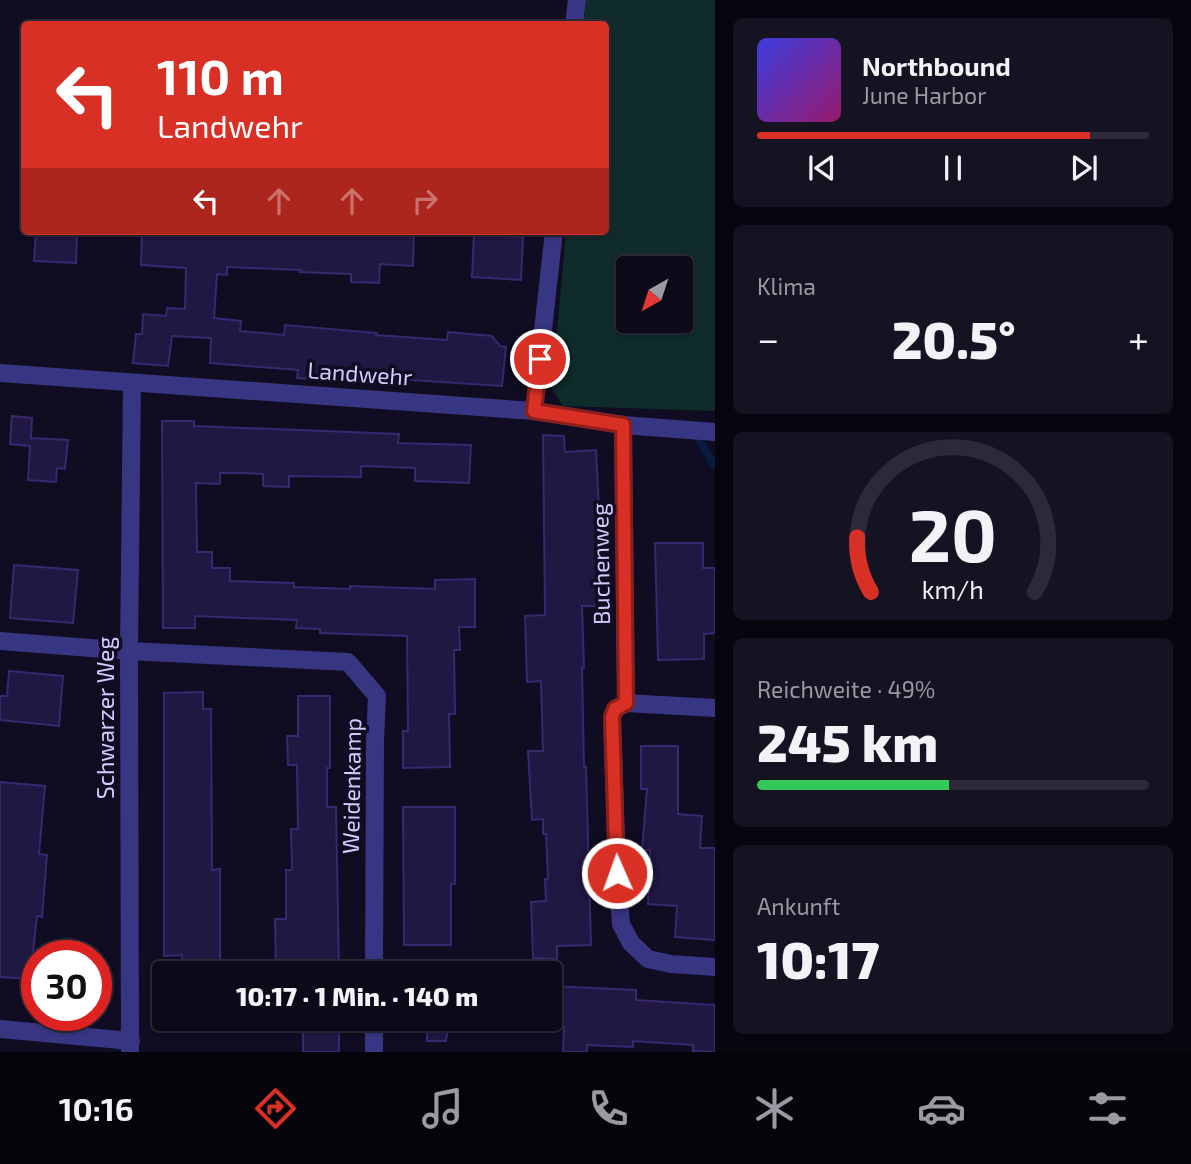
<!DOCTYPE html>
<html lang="de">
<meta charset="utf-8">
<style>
body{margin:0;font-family:"Exo 2",sans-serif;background:#151222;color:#f1f3f6;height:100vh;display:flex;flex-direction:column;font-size:26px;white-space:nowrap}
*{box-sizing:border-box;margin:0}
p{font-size:23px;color:#9a9aa2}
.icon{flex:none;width:38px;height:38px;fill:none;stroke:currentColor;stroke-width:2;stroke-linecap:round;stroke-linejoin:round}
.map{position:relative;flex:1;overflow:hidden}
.sheet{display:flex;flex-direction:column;gap:18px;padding:18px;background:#07050e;width:476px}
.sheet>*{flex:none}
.guide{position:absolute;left:21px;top:21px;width:588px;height:214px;border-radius:7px;box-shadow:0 2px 5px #0004,0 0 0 2px #2c2a38;background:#d93025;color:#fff;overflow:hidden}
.needle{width:46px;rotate:219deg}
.tools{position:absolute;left:616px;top:256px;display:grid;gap:14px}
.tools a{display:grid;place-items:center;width:77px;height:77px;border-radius:7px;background:#0c0919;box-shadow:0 2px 5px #0004,0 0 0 2px #2c2a38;font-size:35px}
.speed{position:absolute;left:21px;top:940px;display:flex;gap:14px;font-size:35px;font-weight:700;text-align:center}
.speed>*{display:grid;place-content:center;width:91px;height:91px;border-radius:50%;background:#0c0919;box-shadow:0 2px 5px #0004,0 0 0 2px #2c2a38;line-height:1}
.speed .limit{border:10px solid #d22;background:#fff;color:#111}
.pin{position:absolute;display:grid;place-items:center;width:60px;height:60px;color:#fff;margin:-30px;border:4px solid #fff;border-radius:50%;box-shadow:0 2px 7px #0007}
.me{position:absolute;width:77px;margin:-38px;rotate:358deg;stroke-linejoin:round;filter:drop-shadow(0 0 5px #0008)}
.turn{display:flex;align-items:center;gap:24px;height:147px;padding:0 21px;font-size:32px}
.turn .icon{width:91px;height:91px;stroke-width:2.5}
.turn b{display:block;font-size:49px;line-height:60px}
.lanes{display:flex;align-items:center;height:66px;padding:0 21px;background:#0003;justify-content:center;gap:35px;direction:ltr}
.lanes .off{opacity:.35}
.big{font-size:52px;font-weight:800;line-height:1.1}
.sheet .widget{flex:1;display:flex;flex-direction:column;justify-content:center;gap:10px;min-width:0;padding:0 24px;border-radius:10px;background:#151222}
.sheet .dial{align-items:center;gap:0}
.dial svg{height:182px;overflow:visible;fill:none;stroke:#2c2a38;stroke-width:7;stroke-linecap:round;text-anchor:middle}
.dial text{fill:#f1f3f6;stroke:none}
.song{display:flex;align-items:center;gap:21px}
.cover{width:84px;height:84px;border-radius:10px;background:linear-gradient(135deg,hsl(240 70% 55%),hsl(320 70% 35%))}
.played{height:7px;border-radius:4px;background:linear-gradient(90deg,#d93025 85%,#2c2a38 85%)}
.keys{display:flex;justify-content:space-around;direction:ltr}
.heat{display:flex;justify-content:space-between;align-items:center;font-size:38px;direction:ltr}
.charge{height:10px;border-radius:5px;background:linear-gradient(90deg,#34c759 49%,#2c2a38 0)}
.trip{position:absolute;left:152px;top:961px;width:410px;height:70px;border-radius:7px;background:#0c0919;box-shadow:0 2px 5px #0004,0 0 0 2px #2c2a38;font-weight:800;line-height:70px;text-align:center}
.dock{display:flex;height:112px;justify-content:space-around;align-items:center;background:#05040a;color:#9a9aa2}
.dock .icon{width:49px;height:49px}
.dock .on{color:#d93025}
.dock b{font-size:32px;color:#f1f3f6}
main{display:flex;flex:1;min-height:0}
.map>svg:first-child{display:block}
.green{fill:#0f2b2a;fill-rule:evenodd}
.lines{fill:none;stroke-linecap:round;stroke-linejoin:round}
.stream{stroke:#071b3f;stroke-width:8}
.building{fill:#201743;stroke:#372870;stroke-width:2}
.minor{stroke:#383582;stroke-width:18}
.route-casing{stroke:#8d1f18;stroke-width:18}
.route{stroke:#d93025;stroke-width:12}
.labels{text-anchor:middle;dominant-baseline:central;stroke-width:7;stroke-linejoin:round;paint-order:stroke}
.street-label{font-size:23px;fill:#d2ccff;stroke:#100c21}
</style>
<main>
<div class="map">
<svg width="715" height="1052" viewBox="0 0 715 1052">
<rect width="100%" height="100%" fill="#100c21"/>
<!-- green -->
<path class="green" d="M 586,0 L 715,0 L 715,411 L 563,406 L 552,389 L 566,231 L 606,231 L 606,24 L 584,24 ZM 628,268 L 681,268 L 681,320 L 628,320 Z"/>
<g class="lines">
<!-- stream -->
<polyline class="stream" points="695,433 715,466"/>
</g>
<!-- building -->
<g class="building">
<polygon points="36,231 77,231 76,263 34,261"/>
<polygon points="142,231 414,231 413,266 380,264 379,283 351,282 351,274 300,272 301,270 227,267 227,275 217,274 214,318 241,321 240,331 284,335 285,325 377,333 376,335 447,340 448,332 492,336 500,346 506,347 502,386 333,375 333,381 297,378 298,370 210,363 211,338 172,336 168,366 133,363 136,334 142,334 143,314 166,316 167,308 185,309 186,268 141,265"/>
<polygon points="474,234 523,237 521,280 472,277"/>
<polygon points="12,416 32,418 31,438 68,440 65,469 57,468 56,482 28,480 30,446 10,444"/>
<polygon points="162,421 194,421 194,426 399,434 398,443 471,445 469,483 415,481 415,468 361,466 361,477 289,476 289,487 263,486 263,474 242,473 220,473 220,484 196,483 197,552 212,552 212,568 230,568 230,581 294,583 294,587 350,589 350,586 435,589 435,580 475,579 475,627 459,627 460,650 454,650 455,714 449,714 450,767 403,768 403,731 408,731 407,636 320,633 320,629 296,628 297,620 195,616 195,628 163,628"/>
<polygon points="543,435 564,436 565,452 596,450 599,510 601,510 602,606 582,606 584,668 582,668 584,767 586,767 591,945 557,946 557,959 533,958 531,902 546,901 545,879 548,879 546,834 543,834 543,819 532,820 528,751 543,751 541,681 527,682 525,616 545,615"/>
<polygon points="655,543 703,543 703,568 715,568 715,633 704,634 704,659 658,660"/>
<polygon points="14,565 78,570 73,623 10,618"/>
<polygon points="9,671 63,676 59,726 0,720 0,696 7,696"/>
<polygon points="203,692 203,709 211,709 212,870 220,869 220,969 182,969 182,955 164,956 164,693"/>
<polygon points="298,696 330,696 330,768 327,768 327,807 336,807 339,971 276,973 275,919 286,919 286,870 292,870 291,829 298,829 297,765 288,765 287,736 298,736"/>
<polygon points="641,746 678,746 678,814 702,816 700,848 715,848 715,940 675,937 677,906 648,904 650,850 642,850 647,789 641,789"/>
<polygon points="0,782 45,786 39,854 47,855 42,917 37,916 30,979 0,977"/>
<polygon points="403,807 455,807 455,884 451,884 451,945 404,945"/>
<polygon points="550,986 636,990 636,1000 715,1005 715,1052 693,1051 693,1045 633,1041 633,1047 587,1045 587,1052 563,1052 564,1026 550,1025"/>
<rect x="303" y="1018" width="36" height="34"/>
<polygon points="427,1021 449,1021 446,1041 427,1041"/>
</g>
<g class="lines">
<!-- minor -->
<g class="minor">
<polyline points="574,24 577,0"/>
<polyline points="0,373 534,411 623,425 715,432"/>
<polyline points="534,411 554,231"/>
<polyline points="623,425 626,703 615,709 612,717 617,873 621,924 631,943 648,959 671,964 715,967"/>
<polyline points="0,641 129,651 348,662 377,696 375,741 374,973"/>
<polyline points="626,703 715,708"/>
<polyline points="0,1029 131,1041"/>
<polyline points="130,1052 129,651 132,383"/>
<polyline points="374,1052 374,1018"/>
</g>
</g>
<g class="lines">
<!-- route casing -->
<g class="route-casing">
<polyline id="route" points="540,359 534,411 623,425 626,703 615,709 612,717 617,873"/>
</g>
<!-- route -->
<use href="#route" class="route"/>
</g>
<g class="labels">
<!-- street labels -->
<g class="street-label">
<text transform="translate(360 373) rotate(4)">Landwehr</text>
<text transform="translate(600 564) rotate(-91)">Buchenweg</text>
<text transform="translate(105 718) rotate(-90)">Schwarzer Weg</text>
<text transform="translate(351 786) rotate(-89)">Weidenkamp</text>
</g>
</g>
</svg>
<div class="tools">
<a><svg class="needle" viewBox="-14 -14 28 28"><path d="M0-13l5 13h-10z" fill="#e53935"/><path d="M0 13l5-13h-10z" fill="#9a9aa2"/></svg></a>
</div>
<div class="speed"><div class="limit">30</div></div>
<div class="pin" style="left:540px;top:359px;background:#d93025"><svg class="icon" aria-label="arrive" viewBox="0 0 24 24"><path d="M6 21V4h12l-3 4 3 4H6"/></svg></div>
<svg class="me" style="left:617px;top:873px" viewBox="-20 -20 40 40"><circle r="17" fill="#d93025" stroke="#fff" stroke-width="3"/><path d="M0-11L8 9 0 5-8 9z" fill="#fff"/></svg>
<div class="trip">10:17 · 1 Min. · 140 m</div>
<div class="guide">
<div class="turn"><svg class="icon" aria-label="left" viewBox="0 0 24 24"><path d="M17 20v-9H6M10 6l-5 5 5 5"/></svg><div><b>110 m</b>Landwehr</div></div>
<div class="lanes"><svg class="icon" aria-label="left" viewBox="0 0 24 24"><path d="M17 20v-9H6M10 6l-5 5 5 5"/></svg><svg class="icon off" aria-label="ahead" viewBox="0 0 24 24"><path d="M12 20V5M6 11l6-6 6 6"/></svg><svg class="icon off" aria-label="ahead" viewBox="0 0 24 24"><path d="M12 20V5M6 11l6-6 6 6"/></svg><svg class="icon off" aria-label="right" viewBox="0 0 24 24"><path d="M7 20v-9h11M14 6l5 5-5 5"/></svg></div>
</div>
</div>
<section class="sheet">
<div class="widget">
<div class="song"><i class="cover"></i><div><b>Northbound</b><p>June Harbor</p></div></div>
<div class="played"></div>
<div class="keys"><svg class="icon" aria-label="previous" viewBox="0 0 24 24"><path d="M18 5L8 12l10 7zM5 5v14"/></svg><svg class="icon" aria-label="pause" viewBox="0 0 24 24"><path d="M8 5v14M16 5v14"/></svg><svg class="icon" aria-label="next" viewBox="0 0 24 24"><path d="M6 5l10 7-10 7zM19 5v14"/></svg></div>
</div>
<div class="widget"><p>Klima</p>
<div class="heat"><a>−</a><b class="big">20.5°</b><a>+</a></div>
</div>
<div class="widget dial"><svg viewBox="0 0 100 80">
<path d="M14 69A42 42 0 1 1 86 69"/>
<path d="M14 69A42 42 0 0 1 8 45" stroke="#d93025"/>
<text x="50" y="56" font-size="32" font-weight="700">20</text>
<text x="50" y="72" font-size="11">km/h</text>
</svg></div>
<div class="widget"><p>Reichweite · 49%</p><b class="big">245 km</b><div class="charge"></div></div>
<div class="widget"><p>Ankunft</p><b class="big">10:17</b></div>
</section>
</main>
<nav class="dock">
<b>10:16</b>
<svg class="icon on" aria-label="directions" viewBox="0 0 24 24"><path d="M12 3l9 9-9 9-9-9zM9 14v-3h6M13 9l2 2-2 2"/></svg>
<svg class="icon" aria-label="music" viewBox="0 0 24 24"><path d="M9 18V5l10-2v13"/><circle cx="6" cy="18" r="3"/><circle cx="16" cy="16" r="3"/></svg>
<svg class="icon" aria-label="phone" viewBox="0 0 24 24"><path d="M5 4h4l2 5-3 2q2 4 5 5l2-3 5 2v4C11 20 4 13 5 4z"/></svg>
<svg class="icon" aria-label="climate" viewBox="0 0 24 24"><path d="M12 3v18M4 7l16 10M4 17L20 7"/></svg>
<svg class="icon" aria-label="car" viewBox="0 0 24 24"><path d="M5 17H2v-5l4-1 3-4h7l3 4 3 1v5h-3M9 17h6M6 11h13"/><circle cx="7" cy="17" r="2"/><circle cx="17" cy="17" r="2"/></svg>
<svg class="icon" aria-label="filters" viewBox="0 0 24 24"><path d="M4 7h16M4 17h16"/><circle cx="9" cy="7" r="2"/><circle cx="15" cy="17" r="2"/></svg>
</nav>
